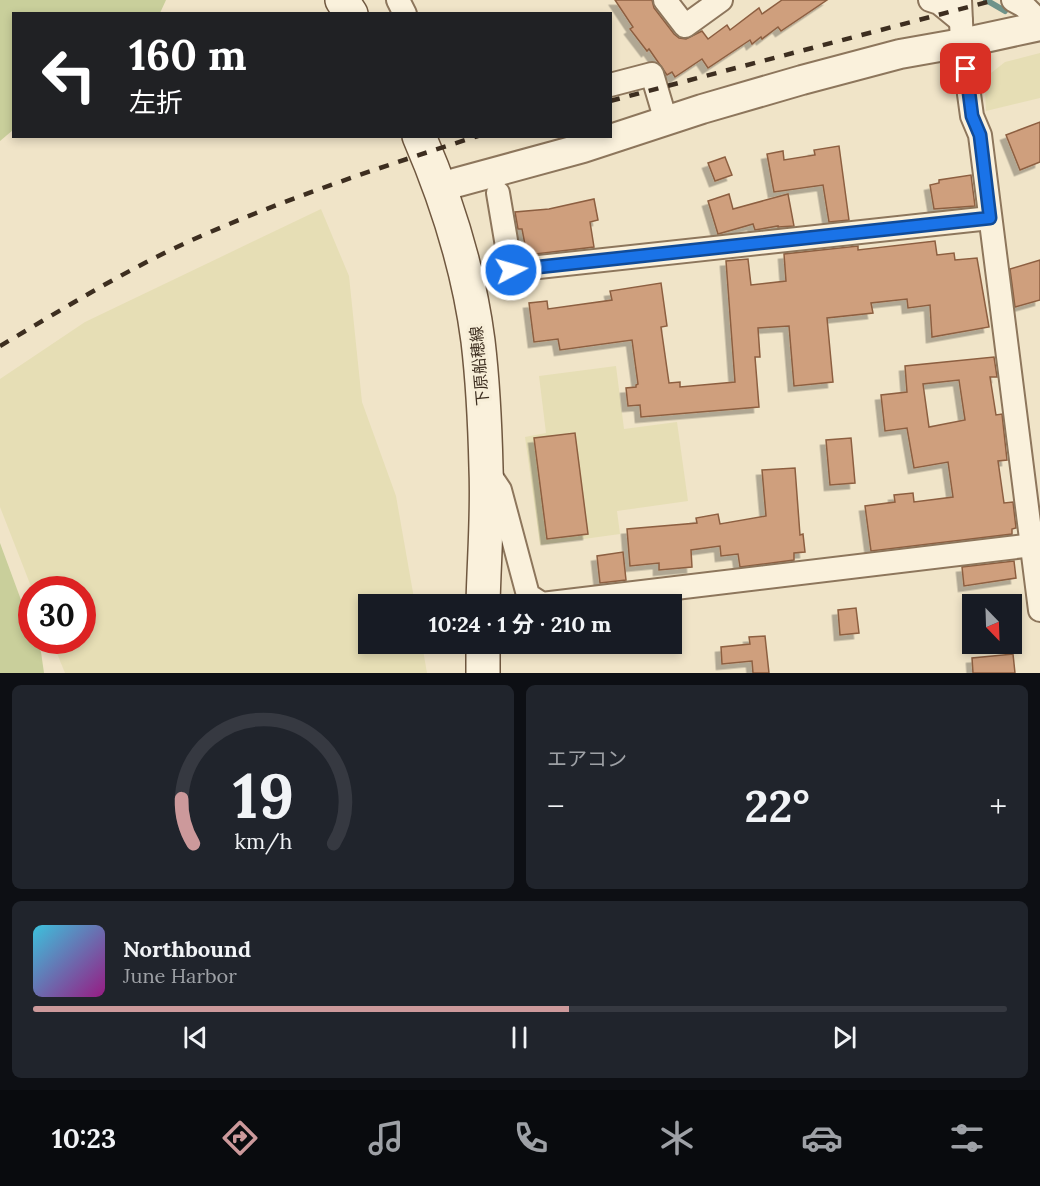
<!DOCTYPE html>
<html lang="ja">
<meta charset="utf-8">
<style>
body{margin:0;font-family:Lora,"Noto Sans JP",serif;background:#20242c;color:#f1f3f6;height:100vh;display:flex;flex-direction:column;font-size:22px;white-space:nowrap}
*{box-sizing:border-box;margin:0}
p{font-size:20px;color:#9ea1a6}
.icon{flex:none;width:33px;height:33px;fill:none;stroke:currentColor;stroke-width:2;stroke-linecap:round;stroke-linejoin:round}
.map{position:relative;height:673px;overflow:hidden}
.side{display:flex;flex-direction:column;gap:12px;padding:12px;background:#0d0f14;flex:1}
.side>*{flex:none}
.top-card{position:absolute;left:12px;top:12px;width:600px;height:126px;border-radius:0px;box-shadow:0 3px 9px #0003;background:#202124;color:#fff;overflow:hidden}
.needle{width:39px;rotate:157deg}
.controls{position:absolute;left:962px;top:594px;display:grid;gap:12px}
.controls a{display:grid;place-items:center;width:60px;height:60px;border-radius:0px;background:#171b24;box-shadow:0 3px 9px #0003;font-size:30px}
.speed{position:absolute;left:18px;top:576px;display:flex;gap:12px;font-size:30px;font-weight:700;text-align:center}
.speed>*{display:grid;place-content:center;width:78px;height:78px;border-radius:50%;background:#171b24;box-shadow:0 3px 9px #0003;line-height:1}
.speed .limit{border:9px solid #d22;background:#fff;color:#111}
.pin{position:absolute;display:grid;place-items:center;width:51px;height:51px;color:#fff;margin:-26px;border-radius:12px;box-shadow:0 3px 9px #0006}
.me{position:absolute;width:66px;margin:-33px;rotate:84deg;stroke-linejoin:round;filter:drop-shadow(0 0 4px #0008)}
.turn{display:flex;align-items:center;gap:21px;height:126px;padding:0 18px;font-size:27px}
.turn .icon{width:78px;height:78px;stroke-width:2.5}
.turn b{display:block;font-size:42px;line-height:51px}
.big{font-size:45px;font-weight:700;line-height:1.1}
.side .card{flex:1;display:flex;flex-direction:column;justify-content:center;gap:9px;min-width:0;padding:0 21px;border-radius:9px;background:#20242c}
.side .dial{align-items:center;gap:0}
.dial svg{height:156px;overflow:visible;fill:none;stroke:#363941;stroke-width:7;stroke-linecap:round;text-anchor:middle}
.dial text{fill:#f1f3f6;stroke:none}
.song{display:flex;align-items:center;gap:18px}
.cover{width:72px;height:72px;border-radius:9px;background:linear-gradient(135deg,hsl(190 70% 55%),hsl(310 70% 35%))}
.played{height:6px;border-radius:3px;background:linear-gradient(90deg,#cc999b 55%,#363941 55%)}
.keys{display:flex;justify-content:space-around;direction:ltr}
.heat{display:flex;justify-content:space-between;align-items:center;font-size:33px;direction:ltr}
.side .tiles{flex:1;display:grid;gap:12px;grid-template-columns:1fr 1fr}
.card:last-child{grid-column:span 2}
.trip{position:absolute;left:358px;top:594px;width:324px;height:60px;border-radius:0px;background:#171b24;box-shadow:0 3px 9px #0003;font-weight:700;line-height:60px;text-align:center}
.dock{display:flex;height:96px;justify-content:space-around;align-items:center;background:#090b0e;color:#9ea1a6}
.dock .icon{width:42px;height:42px}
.dock .on{color:#cc999b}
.dock b{font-size:27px;color:#f1f3f6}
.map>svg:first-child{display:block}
.farmland{fill:#e6deb5}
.green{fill:#c9cf9b}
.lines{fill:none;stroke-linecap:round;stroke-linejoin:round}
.stream{stroke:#6f938a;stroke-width:6}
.building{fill:#cf9f7d;stroke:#8d5f41;stroke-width:1.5;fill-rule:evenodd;filter:url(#shadow)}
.minor-casing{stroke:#8d765c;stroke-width:26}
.tertiary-casing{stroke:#8d765c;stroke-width:32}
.secondary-casing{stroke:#6f573f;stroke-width:36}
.minor{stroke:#faf1dc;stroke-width:22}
.tertiary{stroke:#faf1dc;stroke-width:28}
.secondary{stroke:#faf1dc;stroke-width:33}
.rail{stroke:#3d2e20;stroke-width:4.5;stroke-dasharray:10 10;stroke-linecap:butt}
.route-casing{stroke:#114b97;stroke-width:15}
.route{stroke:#1a73e8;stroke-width:10}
.labels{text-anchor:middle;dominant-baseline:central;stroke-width:6;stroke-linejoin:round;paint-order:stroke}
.street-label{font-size:16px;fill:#3d2e20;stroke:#f7eed8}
</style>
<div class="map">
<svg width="1040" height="673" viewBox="0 0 1040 673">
<defs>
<filter id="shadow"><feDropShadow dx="-5.5" dy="5.5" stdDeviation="0" flood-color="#0004"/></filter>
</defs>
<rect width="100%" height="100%" fill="#f0e4c8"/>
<!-- farmland -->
<g class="farmland">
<polygon points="1040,53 1040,98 986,111 985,88 991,73 1005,62"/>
<polygon points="321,209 349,276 362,402 396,496 415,604 369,604 369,644 422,644 427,673 65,673 52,641 82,640 82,590 32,589 0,507 0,379 85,322"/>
<polygon points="616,366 624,429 677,422 688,501 617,511 620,534 540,545 525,437 546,433 539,376"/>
</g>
<!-- green -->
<g class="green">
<polygon points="0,0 166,0 160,13 14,14 13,130 0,141"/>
<polygon points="0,543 31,627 32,640 36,641 41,652 44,673 0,673"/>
</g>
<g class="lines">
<!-- stream -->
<polyline class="stream" points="986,0 1005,11"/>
</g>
<!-- building -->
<g class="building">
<polygon points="615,0 652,0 654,8 674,34 679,38 686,39 702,31 708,39 727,25 730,30 759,8 762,14 782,0 827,0 781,31 778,27 762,39 761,37 752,44 750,40 708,68 702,59 675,77 672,72 667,75 649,49 647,51 630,29 633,27"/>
<polygon points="1040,122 1040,162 1020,170 1006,135"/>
<polygon points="839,146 849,220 829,222 823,185 774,192 767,154 783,151 784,160 815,155 814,150"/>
<polygon points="725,157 732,175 715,181 708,163"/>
<polygon points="971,175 975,206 934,209 930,185 939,183 939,180"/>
<polygon points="729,194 733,209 788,194 794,226 778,227 778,226 755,230 753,224 718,234 708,201"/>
<polygon points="594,199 598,220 590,222 594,247 527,255 522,229 518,229 515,212 549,209"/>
<polygon points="935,241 937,255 954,253 955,260 977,258 989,327 932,337 930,305 908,308 907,299 871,303 873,313 827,318 833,382 794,386 789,326 758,328 760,357 755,357 759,407 641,417 640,405 628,406 626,388 636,387 636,385 638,384 632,340 560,350 558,339 534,342 529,303 547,301 548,309 612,300 610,291 661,283 667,326 661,327 669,383 680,382 680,387 735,382 726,261 748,259 751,285 786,281 784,254 858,246 858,250"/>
<polygon points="1040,260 1040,300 1015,307 1010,269"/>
<path d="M 994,357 L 997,377 L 990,377 L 996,415 L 1002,414 L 1007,460 L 998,461 L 1004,503 L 1013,502 L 1016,528 L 1012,529 L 1012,534 L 871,551 L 865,506 L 895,502 L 894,495 L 913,493 L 914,502 L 953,497 L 948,462 L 914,468 L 907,428 L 885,431 L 881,395 L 907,392 L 905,366 ZM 959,380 L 965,420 L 929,427 L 923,384 Z"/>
<polygon points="575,433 588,534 547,539 534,438"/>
<polygon points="851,438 855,483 830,485 826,440"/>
<polygon points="795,468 800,535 803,534 805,552 794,553 794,560 740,567 738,554 721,556 720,546 691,550 692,567 659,570 659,563 630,566 627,529 697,523 696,518 718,514 720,524 766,516 762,470"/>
<polygon points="623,552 626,580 600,583 597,556"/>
<polygon points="1014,561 1016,578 964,586 962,567"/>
<polygon points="856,608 859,633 840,635 838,610"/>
<polygon points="765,636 769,673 753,673 752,661 722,664 721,647 750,644 749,637"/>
<polygon points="1013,654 1015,673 973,673 972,658"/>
</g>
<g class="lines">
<!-- minor casing -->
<g class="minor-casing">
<g id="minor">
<polyline points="398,0 405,14"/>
<polyline points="665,0 685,26 721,0"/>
<polyline points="930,0 939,3 961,21"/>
<polyline points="960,0 962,43 972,116 980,135 1040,610"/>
<polyline points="1013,0 1024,6 1040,22"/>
<polyline points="610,85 652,74 666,121"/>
<polyline points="498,193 511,270 990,218"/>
<polyline points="490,475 500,490 528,595 542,604 1033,545"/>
</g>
</g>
<!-- tertiary casing -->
<g class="tertiary-casing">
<polyline id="tertiary" points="440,187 583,148 702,109 802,80 900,54 962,43 1040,26"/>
</g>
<!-- secondary casing -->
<g class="secondary-casing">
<g id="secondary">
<polyline points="342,0 351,14"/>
<path d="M 419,136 C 447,201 469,271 478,341 C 483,383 485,426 486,468 C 488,513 484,559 483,604"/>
<polyline points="483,644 483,673"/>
</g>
</g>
<!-- minor -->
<use href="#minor" class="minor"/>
<!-- tertiary -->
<use href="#tertiary" class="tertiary"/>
<!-- secondary -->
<use href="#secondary" class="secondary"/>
<!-- rail -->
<g class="rail">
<polyline points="610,101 995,0"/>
<path d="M 0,346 C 68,306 135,264 208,233 C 296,195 387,165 478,136"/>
</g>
</g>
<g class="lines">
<!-- route casing -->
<g class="route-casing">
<polyline id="route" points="511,270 990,218 980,135 972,116 966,69"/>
</g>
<!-- route -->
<use href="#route" class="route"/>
</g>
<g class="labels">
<!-- street labels -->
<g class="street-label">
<text transform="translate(479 366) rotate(-95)">下原船穂線</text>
</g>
</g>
</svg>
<div class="controls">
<a><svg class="needle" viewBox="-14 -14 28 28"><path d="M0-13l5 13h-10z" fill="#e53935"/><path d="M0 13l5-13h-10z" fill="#9ea1a6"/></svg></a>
</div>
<div class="speed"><div class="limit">30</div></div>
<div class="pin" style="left:966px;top:69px;background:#d93025"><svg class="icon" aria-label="arrive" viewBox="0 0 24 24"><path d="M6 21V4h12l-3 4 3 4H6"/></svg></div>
<svg class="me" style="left:511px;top:270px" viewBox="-20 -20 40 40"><circle r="17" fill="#1a73e8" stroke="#fff" stroke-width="3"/><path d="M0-11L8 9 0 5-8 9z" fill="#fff"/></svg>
<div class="trip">10:24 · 1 分 · 210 m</div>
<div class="top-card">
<div class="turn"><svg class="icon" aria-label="left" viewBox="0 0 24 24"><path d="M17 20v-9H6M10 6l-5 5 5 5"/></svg><div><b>160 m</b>左折</div></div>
</div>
</div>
<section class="side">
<div class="tiles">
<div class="card dial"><svg viewBox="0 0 100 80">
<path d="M14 69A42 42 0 1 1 86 69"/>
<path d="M14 69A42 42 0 0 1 8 46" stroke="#cc999b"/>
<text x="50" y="56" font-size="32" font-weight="700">19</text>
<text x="50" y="72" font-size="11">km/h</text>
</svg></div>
<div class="card"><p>エアコン</p>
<div class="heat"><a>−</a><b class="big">22°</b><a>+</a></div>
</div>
<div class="card">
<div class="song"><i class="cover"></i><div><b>Northbound</b><p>June Harbor</p></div></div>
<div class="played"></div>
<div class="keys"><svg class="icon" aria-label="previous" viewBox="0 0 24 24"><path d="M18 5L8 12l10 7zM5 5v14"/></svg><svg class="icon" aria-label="pause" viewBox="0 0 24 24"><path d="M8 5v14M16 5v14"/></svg><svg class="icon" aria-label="next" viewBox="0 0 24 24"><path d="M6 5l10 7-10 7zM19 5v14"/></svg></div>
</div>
</div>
</section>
<nav class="dock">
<b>10:23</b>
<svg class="icon on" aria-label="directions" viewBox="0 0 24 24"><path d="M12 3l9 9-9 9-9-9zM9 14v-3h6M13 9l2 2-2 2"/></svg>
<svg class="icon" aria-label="music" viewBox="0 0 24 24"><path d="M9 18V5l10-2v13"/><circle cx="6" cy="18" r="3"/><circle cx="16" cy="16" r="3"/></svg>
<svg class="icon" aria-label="phone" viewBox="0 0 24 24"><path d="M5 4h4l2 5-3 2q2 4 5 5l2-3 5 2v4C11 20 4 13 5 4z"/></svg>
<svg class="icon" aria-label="climate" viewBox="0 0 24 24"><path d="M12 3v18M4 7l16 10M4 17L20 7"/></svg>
<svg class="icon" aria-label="car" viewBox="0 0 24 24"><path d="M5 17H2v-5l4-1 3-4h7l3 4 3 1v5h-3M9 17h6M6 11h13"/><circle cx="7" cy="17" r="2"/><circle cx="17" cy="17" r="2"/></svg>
<svg class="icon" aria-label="filters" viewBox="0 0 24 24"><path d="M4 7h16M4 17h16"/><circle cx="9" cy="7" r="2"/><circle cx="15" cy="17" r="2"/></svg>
</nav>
